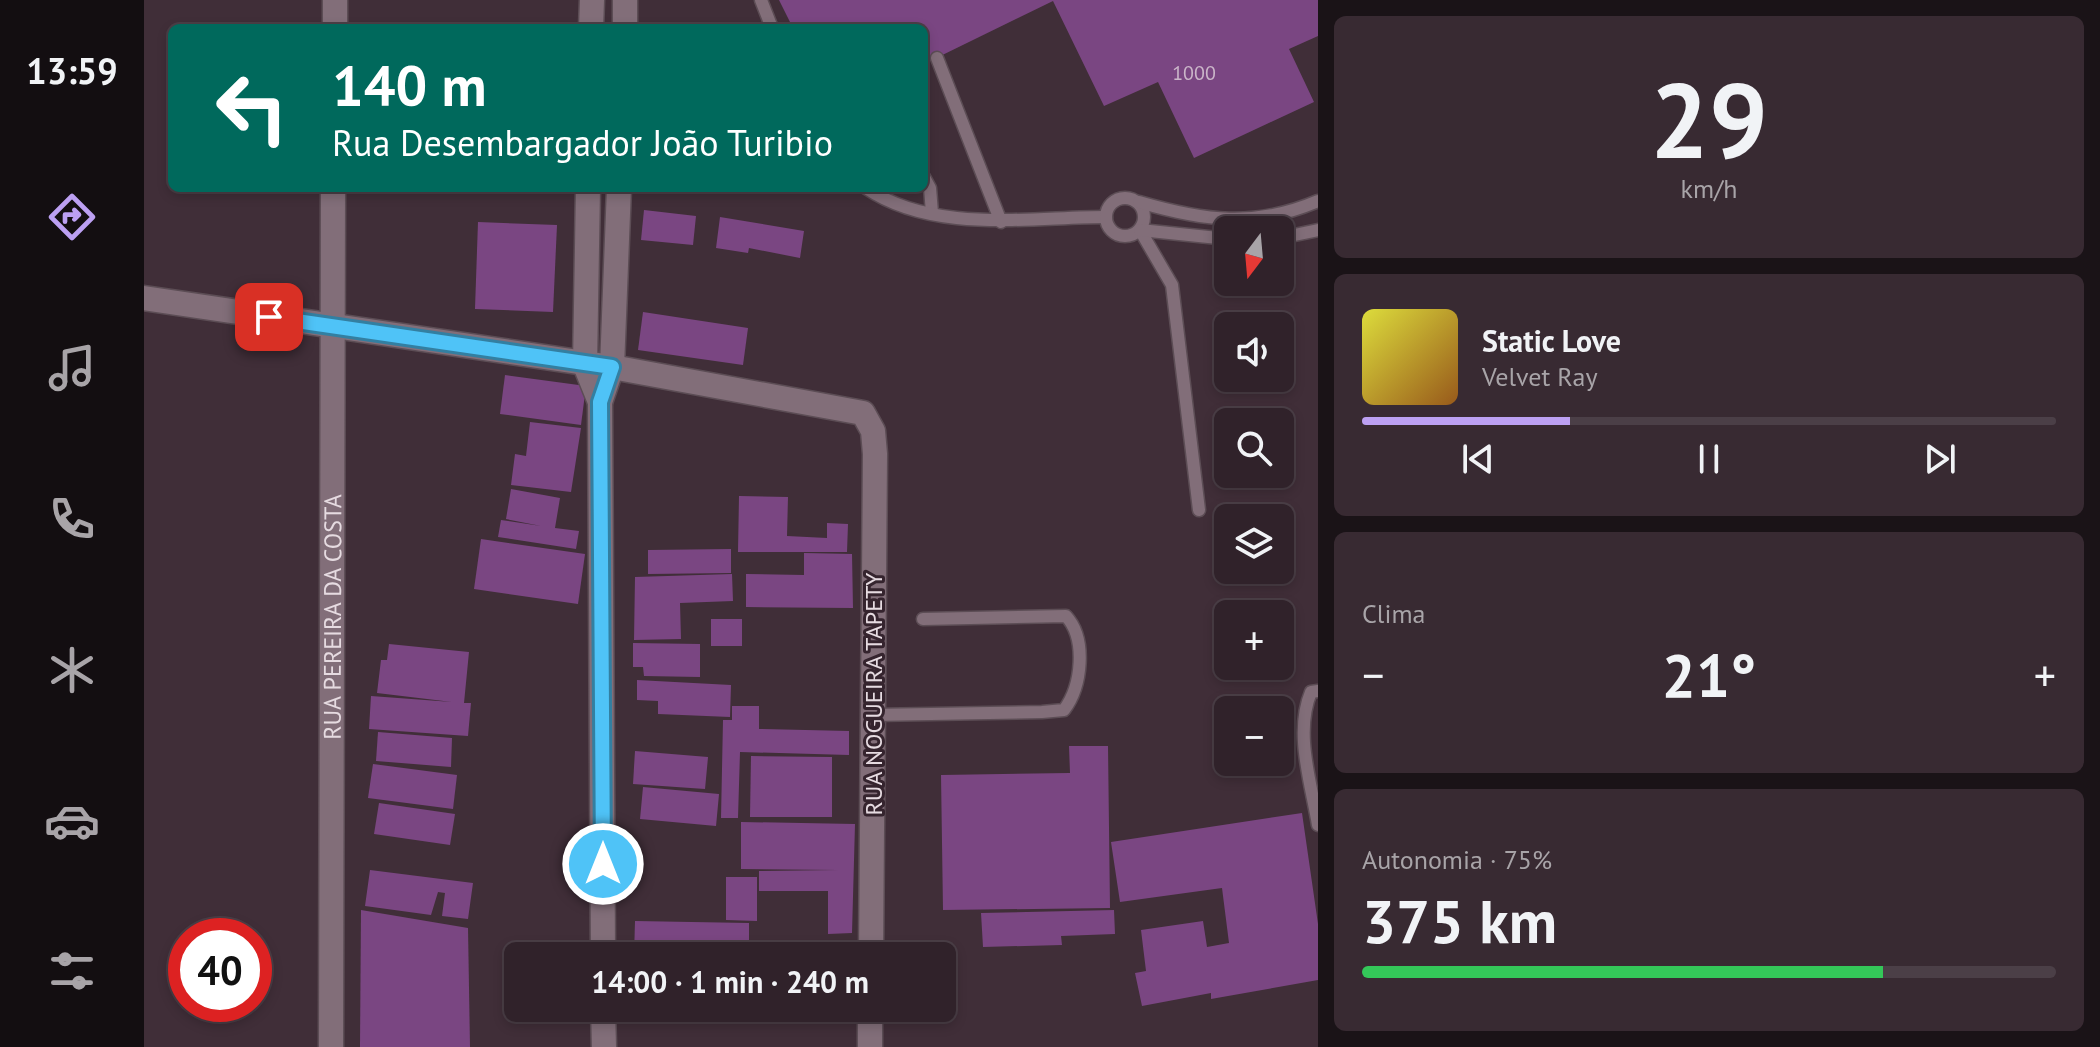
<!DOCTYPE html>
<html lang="pt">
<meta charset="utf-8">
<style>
body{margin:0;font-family:"PT Sans",sans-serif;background:#382a32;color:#f1f3f6;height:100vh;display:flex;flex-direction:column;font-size:30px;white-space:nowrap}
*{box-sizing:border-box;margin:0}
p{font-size:26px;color:#a8a4a8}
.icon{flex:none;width:44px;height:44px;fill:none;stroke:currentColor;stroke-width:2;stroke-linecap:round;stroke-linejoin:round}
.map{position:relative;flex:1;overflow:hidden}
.drawer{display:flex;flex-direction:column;gap:16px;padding:16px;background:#1a1317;width:782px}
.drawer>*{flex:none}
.hud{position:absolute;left:24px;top:24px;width:760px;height:168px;border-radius:12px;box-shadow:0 4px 12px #0003,0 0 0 2px #4b3f47;background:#00695c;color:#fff;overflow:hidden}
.needle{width:52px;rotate:196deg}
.buttons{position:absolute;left:1070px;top:216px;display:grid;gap:16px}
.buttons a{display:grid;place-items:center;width:80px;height:80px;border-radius:12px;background:#30222a;box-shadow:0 4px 12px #0003,0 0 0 2px #4b3f47;font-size:40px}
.speed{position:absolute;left:24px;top:918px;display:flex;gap:16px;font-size:40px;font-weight:700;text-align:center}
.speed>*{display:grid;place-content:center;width:104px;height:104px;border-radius:50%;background:#30222a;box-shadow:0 4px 12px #0003,0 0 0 2px #4b3f47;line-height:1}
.speed .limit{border:12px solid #d22;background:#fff;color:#111}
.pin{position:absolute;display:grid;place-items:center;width:68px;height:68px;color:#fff;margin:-34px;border-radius:16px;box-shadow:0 4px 12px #0006}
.me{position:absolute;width:88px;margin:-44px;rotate:0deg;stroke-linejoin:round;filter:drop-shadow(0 0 6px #0008)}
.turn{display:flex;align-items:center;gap:28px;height:168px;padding:0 32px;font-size:36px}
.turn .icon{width:104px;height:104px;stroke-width:2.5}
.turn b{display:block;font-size:56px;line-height:68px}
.big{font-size:60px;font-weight:600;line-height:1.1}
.drawer .tile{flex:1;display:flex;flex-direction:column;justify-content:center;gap:12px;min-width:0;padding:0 28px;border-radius:12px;background:#382a32}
.drawer .dial{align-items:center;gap:0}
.dial b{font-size:104px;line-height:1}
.song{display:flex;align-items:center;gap:24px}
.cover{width:96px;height:96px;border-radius:12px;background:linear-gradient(135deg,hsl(60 70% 55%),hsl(30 70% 35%))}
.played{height:8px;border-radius:4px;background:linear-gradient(90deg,#bca0f2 30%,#4b3f47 30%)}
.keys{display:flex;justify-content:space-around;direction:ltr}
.heat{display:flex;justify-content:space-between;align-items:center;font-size:44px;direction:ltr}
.charge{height:12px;border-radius:6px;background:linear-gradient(90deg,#34c759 75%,#4b3f47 0)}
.trip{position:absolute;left:360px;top:942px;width:452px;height:80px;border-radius:12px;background:#30222a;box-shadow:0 4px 12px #0003,0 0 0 2px #4b3f47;font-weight:600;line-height:80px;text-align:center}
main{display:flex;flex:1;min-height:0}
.dock{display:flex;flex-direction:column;width:144px;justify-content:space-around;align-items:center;background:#130e11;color:#a8a4a8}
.dock .icon{width:56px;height:56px}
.dock .active{color:#bca0f2}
.dock b{font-size:36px;color:#f1f3f6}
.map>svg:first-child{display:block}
.building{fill:#7a4682}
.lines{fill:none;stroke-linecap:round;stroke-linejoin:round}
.service-casing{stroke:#5c4d55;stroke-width:15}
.minor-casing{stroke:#5c4d55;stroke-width:27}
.tertiary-casing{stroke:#5c4d55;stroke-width:27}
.service{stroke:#826e79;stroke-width:12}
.minor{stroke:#826e79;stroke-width:24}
.tertiary{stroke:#826e79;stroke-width:24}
.route-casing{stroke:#337fa1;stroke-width:20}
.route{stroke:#4fc3f7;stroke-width:14}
.labels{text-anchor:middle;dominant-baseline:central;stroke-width:6;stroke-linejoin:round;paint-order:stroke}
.number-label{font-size:20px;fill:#cbb6c9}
.street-label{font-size:24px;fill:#e6dbe1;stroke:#35242e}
</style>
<main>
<nav class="dock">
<b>13:59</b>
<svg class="icon active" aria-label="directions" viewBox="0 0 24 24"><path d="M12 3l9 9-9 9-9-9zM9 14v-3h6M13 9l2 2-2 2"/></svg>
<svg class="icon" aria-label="music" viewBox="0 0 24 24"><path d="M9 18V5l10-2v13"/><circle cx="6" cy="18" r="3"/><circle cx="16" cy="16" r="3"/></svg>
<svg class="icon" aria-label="phone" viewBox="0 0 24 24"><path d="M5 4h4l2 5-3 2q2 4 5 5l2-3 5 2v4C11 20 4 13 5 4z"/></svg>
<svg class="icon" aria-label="climate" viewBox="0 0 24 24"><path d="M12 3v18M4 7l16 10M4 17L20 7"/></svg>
<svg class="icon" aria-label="car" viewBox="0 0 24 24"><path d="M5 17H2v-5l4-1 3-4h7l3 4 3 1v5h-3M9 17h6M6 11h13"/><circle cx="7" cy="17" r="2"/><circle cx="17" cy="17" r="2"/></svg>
<svg class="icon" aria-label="filters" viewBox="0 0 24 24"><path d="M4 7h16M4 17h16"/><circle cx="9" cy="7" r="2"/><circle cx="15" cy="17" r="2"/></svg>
</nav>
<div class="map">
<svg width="1174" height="1047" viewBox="0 0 1174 1047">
<rect width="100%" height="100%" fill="#402e38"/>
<!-- building -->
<g class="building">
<polygon points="635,0 1174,0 1174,36 1145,49 1170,102 1050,158 1014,82 960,106 909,1 780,64 780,28 649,28"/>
<polygon points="500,210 552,216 549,245 497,240"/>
<polygon points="576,217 660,231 656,258 605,248 604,253 572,248"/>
<polygon points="334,222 413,225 409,312 331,309"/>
<polygon points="499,312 604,328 599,365 494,350"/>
<polygon points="361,375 442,386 437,425 356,414"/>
<polygon points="386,422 437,428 427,492 367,485 371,454 382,456"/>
<polygon points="367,489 416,498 411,528 435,531 432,549 354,537 357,520 397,526 362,519"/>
<polygon points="595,496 644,497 643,536 683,538 683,523 704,524 703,552 594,552"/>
<polygon points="337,539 441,554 434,604 330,589"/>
<polygon points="587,549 587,573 504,574 504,550"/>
<polygon points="660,553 708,554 709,608 602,607 602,574 660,575"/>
<polygon points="588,574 589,601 536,603 537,639 490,640 491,577"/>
<rect x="567" y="619" width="31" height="27"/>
<polygon points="489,643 556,644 556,677 500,676 499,667 489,667"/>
<polygon points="245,644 325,652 320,703 327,703 324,736 225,729 227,696 308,702 233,693 237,660 243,660"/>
<polygon points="493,680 587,685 586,717 514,714 514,701 493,700"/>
<polygon points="588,706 615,706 615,729 705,731 705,755 596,752 594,818 577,818 579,720 588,720"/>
<polygon points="234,732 308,738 307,767 232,761"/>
<polygon points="925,746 964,746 966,908 799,910 797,775 926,773"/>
<polygon points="491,751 564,757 561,789 489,784"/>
<polygon points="607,756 688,757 688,817 606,817"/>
<polygon points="229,764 313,775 309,809 224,798"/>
<polygon points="499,787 575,794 572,826 496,819"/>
<polygon points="235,803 311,814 306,845 230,834"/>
<polygon points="1158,813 1174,924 1174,980 1067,999 1067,993 998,1006 991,973 1002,971 997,930 1059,921 1063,947 1085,943 1078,888 976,902 967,842"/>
<polygon points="597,822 711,824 708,933 684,934 684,891 615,891 615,871 694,870 597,869"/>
<polygon points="226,870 329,883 324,919 298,916 301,893 294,892 287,915 221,906"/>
<polygon points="582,877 613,877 613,921 582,920"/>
<polygon points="217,910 324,928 326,1047 216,1047"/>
<polygon points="970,910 971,934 917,936 918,945 839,947 837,913"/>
<polygon points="491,921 605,923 605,956 490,956"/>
</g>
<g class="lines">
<!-- service casing -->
<g class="service-casing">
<g id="service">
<polyline points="617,0 628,28"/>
<polyline points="793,58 857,222"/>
<polyline points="780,177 786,188 788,213"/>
<path d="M 722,188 C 790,234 885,217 962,217"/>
<circle cx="981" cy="217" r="19"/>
<path d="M 995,202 C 1060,221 1111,228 1174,201"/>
<polyline points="996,230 1028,285 1055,510"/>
<polyline points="996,230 1084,239"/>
<polyline points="1136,238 1174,230"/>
<path d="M 1174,691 L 1167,692 C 1150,733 1167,782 1174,825"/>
<path d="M 728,715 L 898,712 L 920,710 C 938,686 943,639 922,616 L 779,619"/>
</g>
</g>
<!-- minor casing -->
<g class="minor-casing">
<g id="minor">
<polyline points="191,28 191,0"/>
<polyline points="0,298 468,367 719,413 729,431 731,454 727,956"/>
<path id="s1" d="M 187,1047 L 189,188"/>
<polyline points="726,1047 726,1008"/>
</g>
</g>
<!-- tertiary casing -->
<g class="tertiary-casing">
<g id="tertiary">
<polyline points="481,0 481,28"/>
<polyline points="447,28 448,0"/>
<polyline points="444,188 441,365 456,402"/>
<polyline points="459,956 456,402 468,367 475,188"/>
<polyline points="459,1008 460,1047"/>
</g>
</g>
<!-- service -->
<use href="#service" class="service"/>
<!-- minor -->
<use href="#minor" class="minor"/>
<!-- tertiary -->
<use href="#tertiary" class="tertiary"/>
</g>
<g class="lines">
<!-- route casing -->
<g class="route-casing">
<polyline id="route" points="125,317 468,367 456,402 459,864"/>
</g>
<!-- route -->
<use href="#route" class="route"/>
</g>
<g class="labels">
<!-- number labels -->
<g class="number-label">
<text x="1050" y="73">1000</text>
</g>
<!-- street labels -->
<g class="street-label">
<text stroke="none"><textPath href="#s1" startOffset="430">RUA PEREIRA DA COSTA</textPath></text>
<text transform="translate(729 694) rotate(-90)">RUA NOGUEIRA TAPETY</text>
</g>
</g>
</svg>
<div class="buttons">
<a><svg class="needle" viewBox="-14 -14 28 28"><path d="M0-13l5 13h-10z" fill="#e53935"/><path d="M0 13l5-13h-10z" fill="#a8a4a8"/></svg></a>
<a><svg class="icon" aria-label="sound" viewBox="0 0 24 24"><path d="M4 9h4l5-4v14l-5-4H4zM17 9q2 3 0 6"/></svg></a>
<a><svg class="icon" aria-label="search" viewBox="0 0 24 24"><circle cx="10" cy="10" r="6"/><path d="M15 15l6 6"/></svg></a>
<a><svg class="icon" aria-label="layers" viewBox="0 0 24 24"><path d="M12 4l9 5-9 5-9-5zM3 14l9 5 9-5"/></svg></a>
<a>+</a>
<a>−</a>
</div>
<div class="speed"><div class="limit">40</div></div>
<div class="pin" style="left:125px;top:317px;background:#d93025"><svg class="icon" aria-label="arrive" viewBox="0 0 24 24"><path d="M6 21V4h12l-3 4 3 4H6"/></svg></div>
<svg class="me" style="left:459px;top:864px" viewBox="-20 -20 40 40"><circle r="17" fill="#4fc3f7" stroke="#fff" stroke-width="3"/><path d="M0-11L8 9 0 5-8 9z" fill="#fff"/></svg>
<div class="trip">14:00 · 1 min · 240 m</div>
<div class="hud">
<div class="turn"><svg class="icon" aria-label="left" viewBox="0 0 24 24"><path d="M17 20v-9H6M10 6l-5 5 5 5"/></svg><div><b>140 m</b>Rua Desembargador João Turibio</div></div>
</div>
</div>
<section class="drawer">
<div class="tile dial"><b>29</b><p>km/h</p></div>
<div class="tile">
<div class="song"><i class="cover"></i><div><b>Static Love</b><p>Velvet Ray</p></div></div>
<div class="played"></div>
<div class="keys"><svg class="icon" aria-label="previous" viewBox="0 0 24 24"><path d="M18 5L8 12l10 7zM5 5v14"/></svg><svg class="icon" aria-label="pause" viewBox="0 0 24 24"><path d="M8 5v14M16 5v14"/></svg><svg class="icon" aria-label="next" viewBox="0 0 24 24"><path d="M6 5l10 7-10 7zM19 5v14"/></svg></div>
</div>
<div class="tile"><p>Clima</p>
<div class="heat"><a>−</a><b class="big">21°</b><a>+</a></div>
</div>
<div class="tile"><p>Autonomia · 75%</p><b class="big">375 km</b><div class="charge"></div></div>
</section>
</main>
